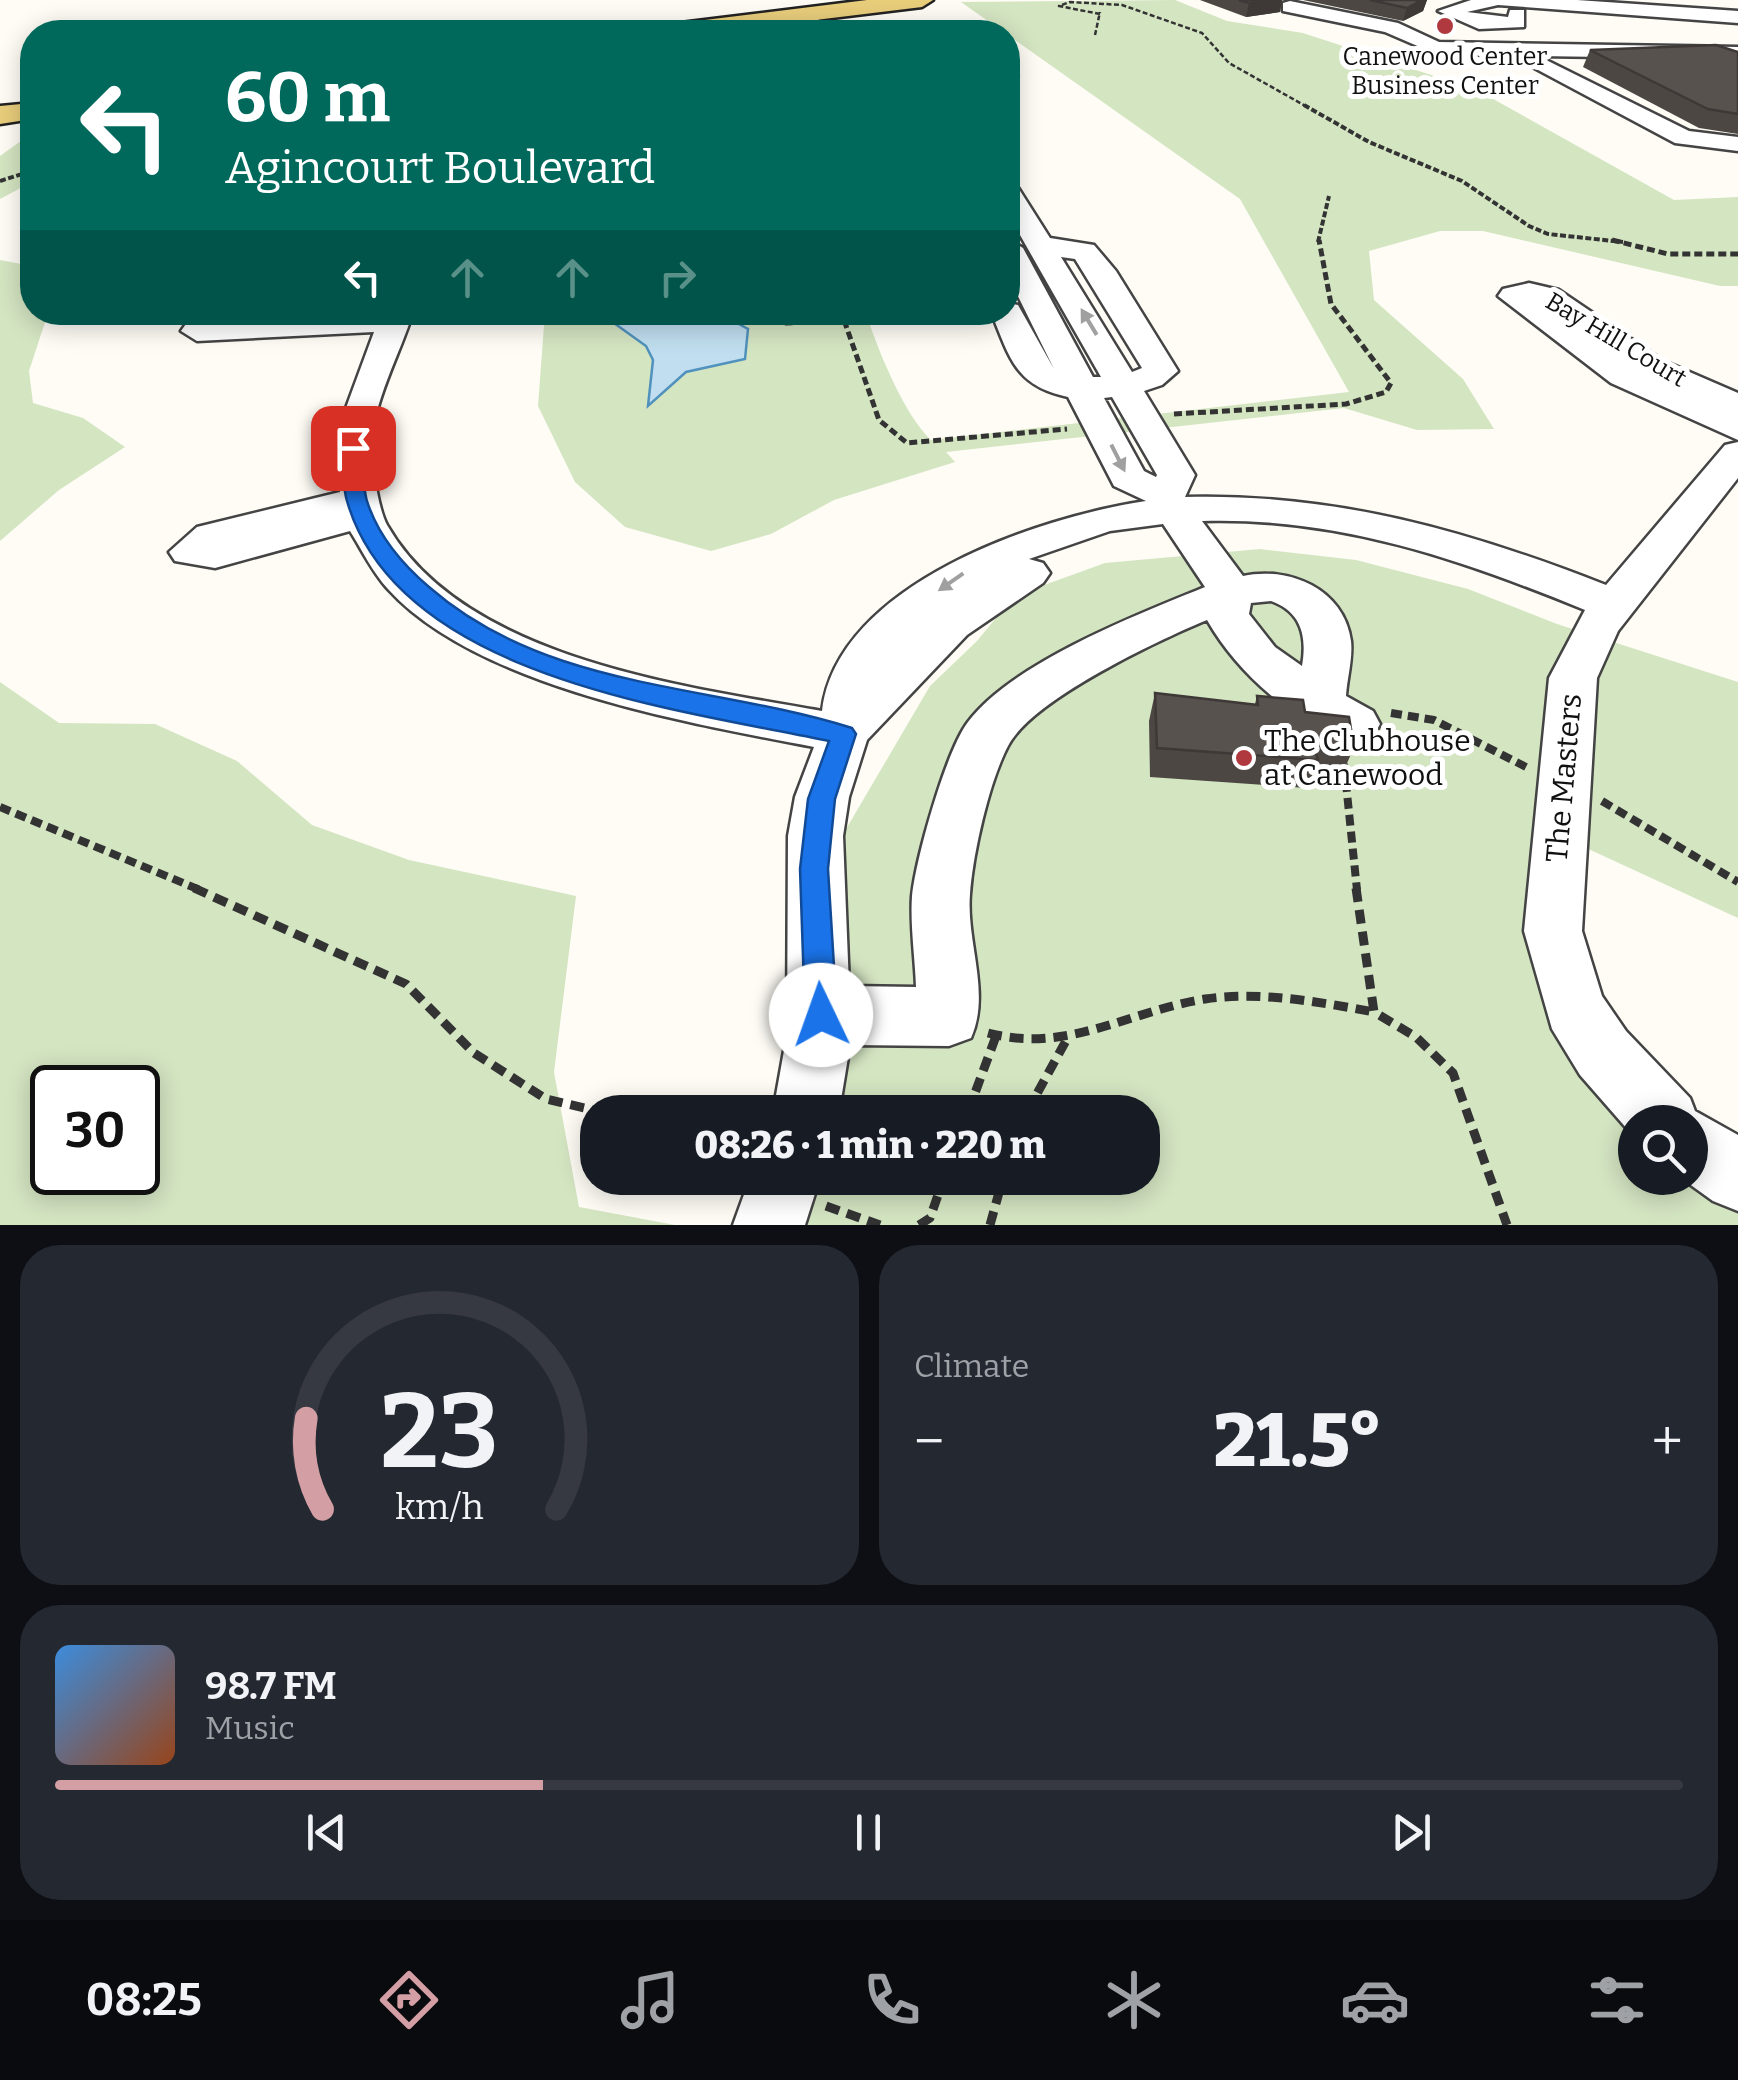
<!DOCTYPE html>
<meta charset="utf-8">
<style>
body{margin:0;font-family:Bitter,serif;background:#242831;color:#f1f3f6;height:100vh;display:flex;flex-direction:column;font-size:38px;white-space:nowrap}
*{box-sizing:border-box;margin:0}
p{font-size:32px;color:#9ea1a6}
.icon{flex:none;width:55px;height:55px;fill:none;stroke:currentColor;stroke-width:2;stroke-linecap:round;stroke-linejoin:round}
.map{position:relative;height:1225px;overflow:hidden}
.drawer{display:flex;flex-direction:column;gap:20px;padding:20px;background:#0d0f14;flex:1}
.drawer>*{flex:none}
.banner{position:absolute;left:20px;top:20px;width:1000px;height:305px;border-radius:40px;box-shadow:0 5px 25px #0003;background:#00695c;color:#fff;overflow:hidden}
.tools{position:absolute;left:1618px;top:1105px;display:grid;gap:20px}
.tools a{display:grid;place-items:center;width:90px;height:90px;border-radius:50%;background:#171b24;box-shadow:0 5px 25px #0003;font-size:50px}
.speed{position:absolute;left:30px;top:1065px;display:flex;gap:20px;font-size:50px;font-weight:700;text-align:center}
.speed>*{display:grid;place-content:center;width:130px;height:130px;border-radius:50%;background:#171b24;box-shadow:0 5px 25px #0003;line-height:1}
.speed .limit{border:5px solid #111;border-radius:15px;background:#fff;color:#111}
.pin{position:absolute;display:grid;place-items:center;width:85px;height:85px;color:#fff;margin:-42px;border-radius:20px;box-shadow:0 5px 15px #0006}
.me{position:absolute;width:110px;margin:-55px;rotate:357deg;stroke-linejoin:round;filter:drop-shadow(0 0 8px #0008)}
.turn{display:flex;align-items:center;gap:35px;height:210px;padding:0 40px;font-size:45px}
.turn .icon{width:130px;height:130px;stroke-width:2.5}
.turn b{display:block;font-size:70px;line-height:85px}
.lanes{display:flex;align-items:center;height:95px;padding:0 40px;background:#0003;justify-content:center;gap:50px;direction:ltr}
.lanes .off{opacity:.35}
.big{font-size:75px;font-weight:800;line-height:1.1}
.drawer .card{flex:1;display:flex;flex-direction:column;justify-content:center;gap:15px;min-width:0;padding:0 35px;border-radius:40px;background:#242831}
.drawer .dial{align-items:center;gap:0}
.dial svg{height:260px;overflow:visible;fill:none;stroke:#363941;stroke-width:7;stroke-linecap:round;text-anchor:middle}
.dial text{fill:#f1f3f6;stroke:none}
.song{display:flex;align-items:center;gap:30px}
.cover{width:120px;height:120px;border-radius:15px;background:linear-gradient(135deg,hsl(210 70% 55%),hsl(20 70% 35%))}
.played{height:10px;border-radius:5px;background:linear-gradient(90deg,#d49fa4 30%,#363941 30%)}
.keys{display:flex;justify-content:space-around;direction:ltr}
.heat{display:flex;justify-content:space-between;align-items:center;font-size:55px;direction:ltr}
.drawer .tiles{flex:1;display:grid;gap:20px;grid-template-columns:1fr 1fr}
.card:last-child{grid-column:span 2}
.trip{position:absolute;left:580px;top:1095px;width:580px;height:100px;border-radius:40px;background:#171b24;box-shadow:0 5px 25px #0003;font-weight:800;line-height:100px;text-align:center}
.tabs{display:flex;height:160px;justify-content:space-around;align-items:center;background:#090b0e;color:#9ea1a6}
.tabs .icon{width:70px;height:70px}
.tabs .selected{color:#d49fa4}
.tabs b{font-size:45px;color:#f1f3f6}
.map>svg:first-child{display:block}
.green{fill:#d4e5c2;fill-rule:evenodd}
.water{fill:#c0deef;stroke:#5092bd;stroke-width:2.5}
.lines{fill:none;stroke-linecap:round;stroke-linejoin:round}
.minor-casing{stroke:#444;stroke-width:5}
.major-casing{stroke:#222;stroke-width:5}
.path-far4{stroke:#333;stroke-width:2.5;stroke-dasharray:5 2.5;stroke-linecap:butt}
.path-far3{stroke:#333;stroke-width:4;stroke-dasharray:6 2.5;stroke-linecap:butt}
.path-far2{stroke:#333;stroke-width:5;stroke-dasharray:8 4;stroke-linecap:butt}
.path-far1{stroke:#333;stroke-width:8;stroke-dasharray:11 6;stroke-linecap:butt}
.path{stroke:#333;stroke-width:9;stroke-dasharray:14 8;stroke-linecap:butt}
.minor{fill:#fff;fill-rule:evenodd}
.major{fill:#e8cd7b;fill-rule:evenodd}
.wall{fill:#4c4743}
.shaded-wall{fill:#3e3937}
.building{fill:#58524e;stroke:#3e3937;stroke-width:2.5}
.oneway{fill:#a0a0a0}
.route{fill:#1a73e8;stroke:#114b97;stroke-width:2.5}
.poi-dot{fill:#b0393f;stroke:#fff;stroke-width:4}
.labels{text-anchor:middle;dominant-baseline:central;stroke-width:10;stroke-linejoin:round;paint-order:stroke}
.far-poi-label{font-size:25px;fill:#111;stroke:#fff}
.far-street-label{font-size:25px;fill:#111;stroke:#fff}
.poi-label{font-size:30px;fill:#111;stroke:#fff;text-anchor:start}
.street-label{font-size:30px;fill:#111;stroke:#fff}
</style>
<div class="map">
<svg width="1738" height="1225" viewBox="0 0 1738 1225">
<rect width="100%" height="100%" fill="#fefcf5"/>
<!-- green -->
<g class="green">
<path d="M 1175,0 L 1227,21 L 1303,33 L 1477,90 L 1674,200 L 1738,197 L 1738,286 L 1720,286 L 1483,231 L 1440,231 L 1369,251 L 1374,300 L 1463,379 L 1494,429 L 1417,430 L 1344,408 L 946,452 L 955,462 L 834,500 L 771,534 L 711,551 L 625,527 L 575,482 L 538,406 L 545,312 L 866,313 C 877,348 904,415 931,440 L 1349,392 L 1240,199 L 961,2 Z"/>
<polygon points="32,133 32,182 0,199 0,156"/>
<polygon points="0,260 32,266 32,312 48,313 29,371 33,403 83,418 125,447 59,490 0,541"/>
<polygon points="1260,549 1356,560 1468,589 1557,624 1738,682 1738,918 1532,823 1531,887 1587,1063 1641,1122 1635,1122 1635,1178 1690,1178 1738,1196 1738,1225 803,1225 814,1178 1142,1178 1142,1112 829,1112 834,1089 839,841 930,686 977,641 1014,596 1105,563"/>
<path d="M 0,682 L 59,723 L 155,724 L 237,761 L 312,825 L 409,860 L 576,896 L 554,1072 L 579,1207 L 675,1225 L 0,1225 ZM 52,1088 L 138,1088 L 138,1172 L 52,1172 Z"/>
</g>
<!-- water -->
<polygon class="water" points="600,313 738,313 739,324 748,329 745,359 686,372 648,406 653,360 646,346"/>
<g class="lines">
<!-- minor casing -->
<g class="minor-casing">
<g id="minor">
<polygon points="1471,0 1577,0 1738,11 1738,23 1498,5 1467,12 1508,17 1510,10 1524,10 1524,27 1479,29 1438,11"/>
<polygon points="1290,1 1398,23 1439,42 1738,47 1738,59 1538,56 1689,131 1738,137 1738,151 1675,143 1510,55 1436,54 1385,32 1283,11 1283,3"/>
<polygon points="796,10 838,28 841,32 816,32 789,20 787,16"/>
<path d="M 1008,184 L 1017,186 L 1050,238 L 1094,245 L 1116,271 L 1178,371 L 1162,385 L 1144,391 L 1195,475 L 1185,497 C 1335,493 1468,531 1606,585 L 1725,445 L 1738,442 L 1738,478 L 1618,631 L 1597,678 L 1582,931 L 1602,996 L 1626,1031 L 1690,1098 L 1695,1111 L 1738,1135 L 1738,1211 L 1713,1201 L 1681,1178 L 1690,1178 L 1690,1122 L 1635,1122 L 1635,1138 L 1580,1075 L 1552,1029 L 1524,931 L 1549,678 L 1585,610 C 1460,559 1340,517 1202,521 L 1243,576 C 1289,566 1344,589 1351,641 C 1353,659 1347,678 1346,696 L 1373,711 L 1380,724 L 1373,737 L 1355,743 C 1295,724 1238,674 1207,620 C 1159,640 1031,700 1008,746 C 989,782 973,853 970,894 C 966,942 991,993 971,1038 L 949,1046 L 850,1045 L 839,1112 L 773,1112 L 787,1034 L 788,836 L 795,797 L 814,747 C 689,723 477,687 388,589 C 373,573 362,550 350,531 L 215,568 L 175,561 L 169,552 L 197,527 L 340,492 L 336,435 L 374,332 L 197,341 L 181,331 L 191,317 L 211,312 L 413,312 C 400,355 370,406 372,451 C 373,471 378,508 387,525 C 464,659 683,686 822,711 C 837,584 1039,517 1146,501 L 1114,486 L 1068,397 C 1015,386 1010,358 991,312 L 1008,312 L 1008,303 L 1018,305 L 1054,369 L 1008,276 L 1008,239 L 1023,248 L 1093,377 L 1101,377 L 1008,214 ZM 1061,257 L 1075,259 L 1142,368 L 1132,372 ZM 1112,397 L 1157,475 L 1156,477 L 1144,471 L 1104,398 ZM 1163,524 L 1205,587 C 1138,614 1012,663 968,722 C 946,751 916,858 912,896 C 910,925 915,958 916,987 L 849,986 L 843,836 L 849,797 L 867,740 L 967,635 L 1043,583 L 1050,573 L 1043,563 L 1029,559 L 1110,531 ZM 1271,601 C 1302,612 1307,637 1302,666 L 1275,647 L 1249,614 L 1251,603 Z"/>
<polygon points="1529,283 1559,290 1664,361 1738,393 1738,440 1611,383 1498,296 1503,289"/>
<polygon points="750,1178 820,1178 805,1225 733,1225"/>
</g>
</g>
<!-- major casing -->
<g class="major-casing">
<g id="major">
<polygon points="867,0 933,0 922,7 717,32 652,32 664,25"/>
<polygon points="32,103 32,119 0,124 0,106"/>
</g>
</g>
<!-- path-far4 -->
<g class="path-far4">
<polyline points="1100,14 1059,6 1070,2 1122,5 1202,33 1229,63 1309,108"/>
<polyline points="1095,35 1100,12"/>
</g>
<!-- path-far3 -->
<g class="path-far3">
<polyline points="1304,105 1369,142 1462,181 1529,226 1548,234 1623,242"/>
<polyline points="0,181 32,171"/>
<polyline points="1318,242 1329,196"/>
</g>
<!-- path-far2 -->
<g class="path-far2">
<polyline points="1612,240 1668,254 1738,254"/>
<polyline points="763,312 786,323 844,320 879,420 907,443 1067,429"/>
<polyline points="1174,414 1346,404 1386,392 1391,383 1331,304 1319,240"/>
</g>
<!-- path-far1 -->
<g class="path-far1">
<polyline points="1391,713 1434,720 1526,767"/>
<polyline points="1344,764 1357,890"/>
<polyline points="1602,801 1738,882"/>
<polyline points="0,807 200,890"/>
</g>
<!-- path -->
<g class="path">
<polyline points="194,888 406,984 474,1053 546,1099 602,1112"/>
<polyline points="1356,888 1374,1012 1416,1037 1453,1073 1507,1225"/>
<path d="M 988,1033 C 1067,1054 1129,1011 1205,999 C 1261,991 1319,1002 1374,1012"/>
<polyline points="968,1112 996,1036"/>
<polyline points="1027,1112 1068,1037"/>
<polyline points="826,1206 880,1225"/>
<polyline points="919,1225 930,1218 944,1178"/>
<polyline points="990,1225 1003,1178"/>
</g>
<!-- minor -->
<use href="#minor" class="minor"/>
<!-- major -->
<use href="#major" class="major"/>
</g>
<!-- wall -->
<g class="wall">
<polygon points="1200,0 1282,0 1280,12 1246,17"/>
<polygon points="1303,0 1427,0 1423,11 1403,21"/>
<polygon points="1590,50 1738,52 1738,134 1699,128 1583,67"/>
<polygon points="1155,693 1255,704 1257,696 1305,712 1354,747 1342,775 1313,773 1307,788 1150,777 1149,721"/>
</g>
<!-- shaded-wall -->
<g class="shaded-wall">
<polygon points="1272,0 1282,0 1280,12 1246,17 1249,3"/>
<polygon points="1422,0 1427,0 1423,11 1403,21 1407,8"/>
<polygon points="1017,76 1016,87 1008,88 1008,77"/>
</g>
<!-- building -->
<g class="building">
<polygon points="1239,0 1272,0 1249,3"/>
<polygon points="1370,0 1422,0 1407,8"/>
<polygon points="1716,45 1738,52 1738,114 1708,109 1590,50"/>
<polygon points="1008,70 1017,76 1008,77"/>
<polygon points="1155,693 1258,705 1257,696 1303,700 1305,712 1349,717 1354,747 1313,743 1318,760 1157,748"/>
</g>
<!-- one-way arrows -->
<defs><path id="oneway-solid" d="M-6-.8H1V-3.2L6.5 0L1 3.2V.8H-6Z" transform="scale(2.5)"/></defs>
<g class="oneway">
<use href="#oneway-solid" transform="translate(1089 322) rotate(-121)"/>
<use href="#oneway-solid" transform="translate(1118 458) rotate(63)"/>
<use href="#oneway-solid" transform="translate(951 582) rotate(145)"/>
</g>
<!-- route -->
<path class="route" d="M 353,442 L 363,448 C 364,464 362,485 367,501 C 378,536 402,564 429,587 C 548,691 709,683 852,728 L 856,734 L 835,799 L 828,869 L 837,1015 L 832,1025 L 821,1029 L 810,1025 L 805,1015 L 800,869 L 808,799 L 829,741 C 677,709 398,677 347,501 C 342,485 344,464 343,448 Z"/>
<!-- markers -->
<g class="poi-dot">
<circle cx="1445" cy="26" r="10"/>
<circle cx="1244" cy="758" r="10"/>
</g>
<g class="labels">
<!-- far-poi labels -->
<g class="far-poi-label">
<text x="1445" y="57">Canewood Center<tspan x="1445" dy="29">Business Center</tspan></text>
</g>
<!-- far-street labels -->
<g class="far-street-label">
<text transform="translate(1616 340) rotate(31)">Bay Hill Court</text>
</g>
<!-- poi labels -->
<g class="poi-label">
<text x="1264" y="741">The Clubhouse<tspan x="1264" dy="34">at Canewood</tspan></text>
</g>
<!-- street labels -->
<g class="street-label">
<text transform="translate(1564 778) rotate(-85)">The Masters</text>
</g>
</g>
</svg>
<div class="tools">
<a><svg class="icon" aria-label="search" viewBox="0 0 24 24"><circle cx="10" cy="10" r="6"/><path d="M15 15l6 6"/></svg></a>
</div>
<div class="speed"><div class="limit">30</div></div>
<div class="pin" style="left:353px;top:448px;background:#d93025"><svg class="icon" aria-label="arrive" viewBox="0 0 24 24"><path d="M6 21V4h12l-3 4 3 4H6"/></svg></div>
<svg class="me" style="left:821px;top:1015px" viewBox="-20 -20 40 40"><circle r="19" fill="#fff"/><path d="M0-13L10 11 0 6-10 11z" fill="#1a73e8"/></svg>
<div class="trip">08:26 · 1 min · 220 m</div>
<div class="banner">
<div class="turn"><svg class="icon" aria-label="left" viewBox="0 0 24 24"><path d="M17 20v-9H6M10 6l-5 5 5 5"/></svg><div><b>60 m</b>Agincourt Boulevard</div></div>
<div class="lanes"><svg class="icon" aria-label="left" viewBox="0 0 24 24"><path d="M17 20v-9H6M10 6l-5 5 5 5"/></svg><svg class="icon off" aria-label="ahead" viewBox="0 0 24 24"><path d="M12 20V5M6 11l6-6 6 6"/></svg><svg class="icon off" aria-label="ahead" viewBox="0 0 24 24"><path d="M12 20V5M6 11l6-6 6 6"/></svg><svg class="icon off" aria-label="right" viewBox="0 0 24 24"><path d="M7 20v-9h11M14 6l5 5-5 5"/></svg></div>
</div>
</div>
<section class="drawer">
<div class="tiles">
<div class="card dial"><svg viewBox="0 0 100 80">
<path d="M14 69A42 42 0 1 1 86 69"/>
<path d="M14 69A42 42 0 0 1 9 41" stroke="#d49fa4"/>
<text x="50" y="56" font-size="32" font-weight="700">23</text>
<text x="50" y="72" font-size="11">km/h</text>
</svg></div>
<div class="card"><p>Climate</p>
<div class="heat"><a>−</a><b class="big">21.5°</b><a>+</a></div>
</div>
<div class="card">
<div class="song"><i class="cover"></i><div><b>98.7 FM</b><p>Music</p></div></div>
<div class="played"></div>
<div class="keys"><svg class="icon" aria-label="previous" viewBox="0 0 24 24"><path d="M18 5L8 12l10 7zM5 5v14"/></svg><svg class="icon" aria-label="pause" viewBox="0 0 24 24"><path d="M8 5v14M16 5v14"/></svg><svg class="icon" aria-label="next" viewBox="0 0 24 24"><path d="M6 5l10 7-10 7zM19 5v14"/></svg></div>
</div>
</div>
</section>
<nav class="tabs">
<b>08:25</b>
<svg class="icon selected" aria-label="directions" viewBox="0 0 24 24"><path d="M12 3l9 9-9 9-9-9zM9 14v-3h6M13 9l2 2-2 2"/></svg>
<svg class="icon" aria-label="music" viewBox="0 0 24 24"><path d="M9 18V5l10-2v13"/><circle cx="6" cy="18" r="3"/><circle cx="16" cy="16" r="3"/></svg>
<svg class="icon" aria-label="phone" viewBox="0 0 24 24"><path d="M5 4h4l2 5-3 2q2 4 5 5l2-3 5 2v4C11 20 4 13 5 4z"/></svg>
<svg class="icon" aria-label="climate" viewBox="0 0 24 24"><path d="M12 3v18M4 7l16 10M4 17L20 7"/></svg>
<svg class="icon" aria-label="car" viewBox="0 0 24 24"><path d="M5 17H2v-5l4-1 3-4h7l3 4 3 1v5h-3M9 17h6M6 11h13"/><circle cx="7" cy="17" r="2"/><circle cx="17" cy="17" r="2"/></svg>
<svg class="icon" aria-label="filters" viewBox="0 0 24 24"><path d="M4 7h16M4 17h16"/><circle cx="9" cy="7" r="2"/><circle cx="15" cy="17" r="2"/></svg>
</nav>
